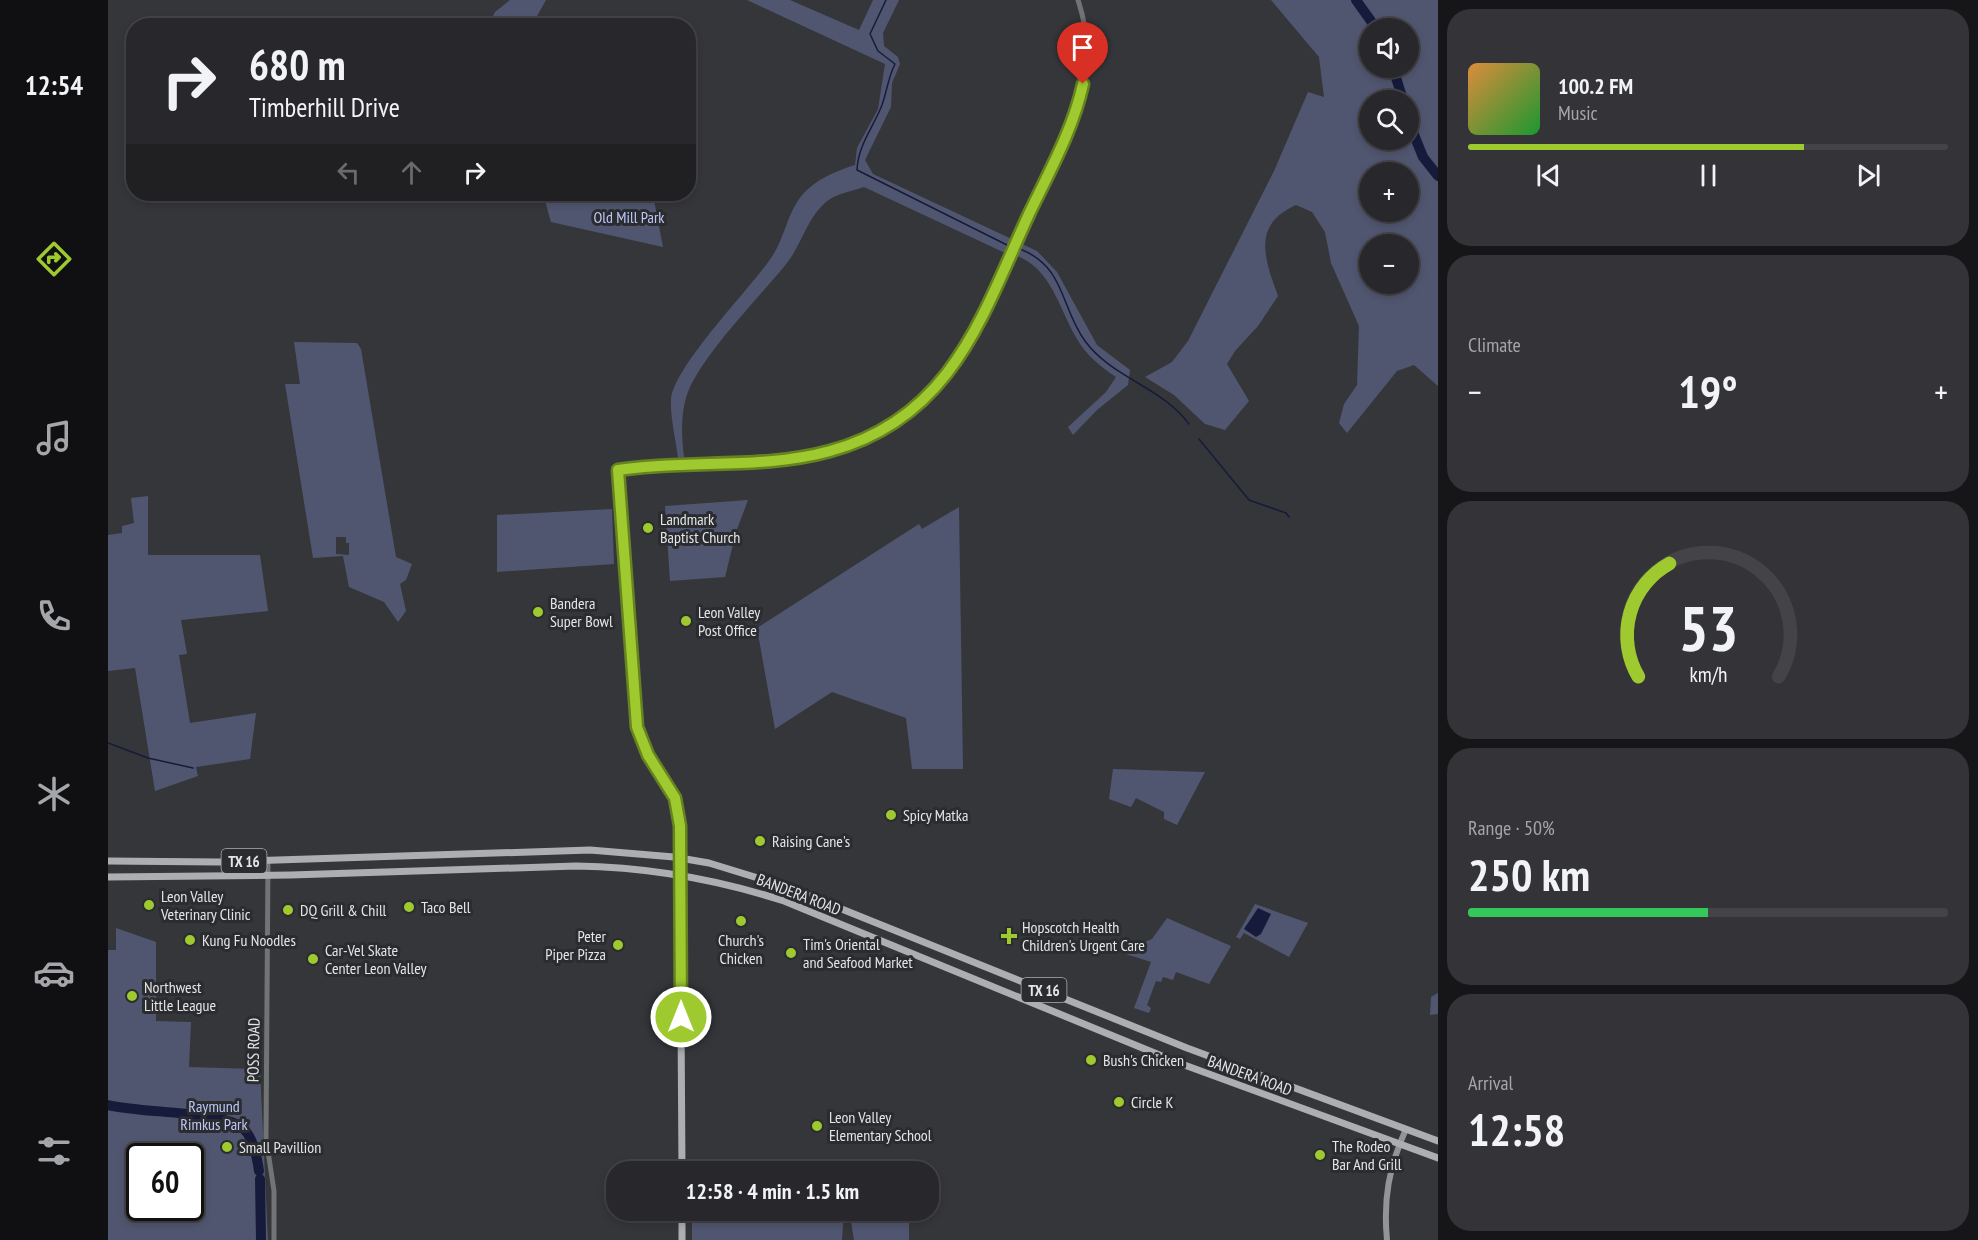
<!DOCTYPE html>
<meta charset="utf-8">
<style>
body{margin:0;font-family:"PT Sans Narrow",sans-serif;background:#343438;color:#f1f3f6;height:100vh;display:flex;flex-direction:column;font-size:22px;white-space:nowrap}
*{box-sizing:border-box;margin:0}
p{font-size:20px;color:#a5a6a9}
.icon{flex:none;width:33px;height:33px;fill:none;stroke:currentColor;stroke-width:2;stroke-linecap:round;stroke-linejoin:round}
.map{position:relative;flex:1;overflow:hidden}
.panel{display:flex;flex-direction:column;gap:9px;padding:9px;background:#161618;width:540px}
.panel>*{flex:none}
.top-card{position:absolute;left:18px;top:18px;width:570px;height:183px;border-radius:24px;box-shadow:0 3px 9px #0003,0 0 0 2px #444448;background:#28282c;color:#f1f3f6;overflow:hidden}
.buttons{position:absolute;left:1251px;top:18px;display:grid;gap:12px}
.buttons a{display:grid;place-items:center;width:60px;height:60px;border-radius:50%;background:#28282c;box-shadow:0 3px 9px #0003,0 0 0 2px #444448;font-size:30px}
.speed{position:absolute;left:18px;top:1143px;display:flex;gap:12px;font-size:30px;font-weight:700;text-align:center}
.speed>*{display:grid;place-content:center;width:78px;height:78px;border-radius:50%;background:#28282c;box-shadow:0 3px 9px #0003,0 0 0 2px #444448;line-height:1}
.speed .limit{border:3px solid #111;border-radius:9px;background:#fff;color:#111}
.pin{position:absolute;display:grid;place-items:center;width:51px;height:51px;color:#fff;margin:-62px -26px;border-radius:50% 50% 50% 0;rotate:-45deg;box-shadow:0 0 6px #0007}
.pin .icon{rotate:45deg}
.me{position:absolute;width:66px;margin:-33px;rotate:0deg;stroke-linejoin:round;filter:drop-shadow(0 0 4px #0008)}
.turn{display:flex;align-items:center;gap:21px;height:126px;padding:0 24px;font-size:27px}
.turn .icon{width:78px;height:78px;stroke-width:2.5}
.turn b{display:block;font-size:42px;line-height:51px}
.lanes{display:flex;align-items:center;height:57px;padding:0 24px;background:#0003;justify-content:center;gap:30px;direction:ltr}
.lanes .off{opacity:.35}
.big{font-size:45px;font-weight:800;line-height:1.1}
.panel .tile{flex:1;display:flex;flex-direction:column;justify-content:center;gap:9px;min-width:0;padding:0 21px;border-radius:24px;background:#343438}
.panel .dial{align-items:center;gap:0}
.dial svg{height:156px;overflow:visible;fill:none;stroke:#444448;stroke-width:7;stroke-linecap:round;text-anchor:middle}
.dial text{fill:#f1f3f6;stroke:none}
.song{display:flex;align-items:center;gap:18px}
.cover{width:72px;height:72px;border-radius:9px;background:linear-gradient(135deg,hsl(30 70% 55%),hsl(130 70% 35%))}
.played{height:6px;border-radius:3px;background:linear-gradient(90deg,#9eca2f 70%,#444448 70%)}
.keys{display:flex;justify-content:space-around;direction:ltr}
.heat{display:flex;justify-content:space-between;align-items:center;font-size:33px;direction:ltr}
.charge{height:9px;border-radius:4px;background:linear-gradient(90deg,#34c759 50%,#444448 0)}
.trip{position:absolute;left:498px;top:1161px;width:333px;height:60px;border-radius:24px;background:#28282c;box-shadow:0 3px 9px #0003,0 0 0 2px #444448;font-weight:800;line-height:60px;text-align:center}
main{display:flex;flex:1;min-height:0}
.tab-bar{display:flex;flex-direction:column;width:108px;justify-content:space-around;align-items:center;background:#101012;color:#a5a6a9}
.tab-bar .icon{width:42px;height:42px}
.tab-bar .current{color:#9eca2f}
.tab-bar b{font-size:27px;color:#f1f3f6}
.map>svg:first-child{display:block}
.green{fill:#515670;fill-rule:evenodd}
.water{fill:#161b3c}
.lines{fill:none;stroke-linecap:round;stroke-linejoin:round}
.stream{stroke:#161b3c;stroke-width:1.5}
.river{stroke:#161b3c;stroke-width:10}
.tertiary{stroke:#727375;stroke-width:5}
.secondary{stroke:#939497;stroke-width:6}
.primary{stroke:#adaeb2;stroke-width:7}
.route-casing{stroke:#67831f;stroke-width:15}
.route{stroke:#9eca2f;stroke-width:10}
.poi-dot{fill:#9eca2f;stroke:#2b2c2f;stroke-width:2}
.labels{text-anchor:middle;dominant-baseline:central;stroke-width:6;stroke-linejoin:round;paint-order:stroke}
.shield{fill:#2b2c2f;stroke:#acaeb0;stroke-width:1.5}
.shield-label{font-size:15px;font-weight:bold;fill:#e4e5e7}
.park-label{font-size:16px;fill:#bcc8fc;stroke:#2b2c2f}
.poi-label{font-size:16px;fill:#e4e5e7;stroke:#2b2c2f;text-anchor:start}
.street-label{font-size:16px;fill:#e4e5e7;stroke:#2b2c2f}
</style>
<main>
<nav class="tab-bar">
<b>12:54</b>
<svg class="icon current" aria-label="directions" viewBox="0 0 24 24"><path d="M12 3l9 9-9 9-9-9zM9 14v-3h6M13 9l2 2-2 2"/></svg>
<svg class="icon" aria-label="music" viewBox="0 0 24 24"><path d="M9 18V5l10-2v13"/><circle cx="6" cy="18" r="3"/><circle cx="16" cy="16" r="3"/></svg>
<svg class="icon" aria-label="phone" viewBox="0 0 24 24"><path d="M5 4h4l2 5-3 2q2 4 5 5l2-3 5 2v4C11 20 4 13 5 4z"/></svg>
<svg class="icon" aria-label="climate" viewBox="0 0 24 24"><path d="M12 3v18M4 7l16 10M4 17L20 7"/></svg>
<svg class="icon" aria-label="car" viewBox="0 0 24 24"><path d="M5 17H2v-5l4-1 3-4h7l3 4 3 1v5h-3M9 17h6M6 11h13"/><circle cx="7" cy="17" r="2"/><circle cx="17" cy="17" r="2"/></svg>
<svg class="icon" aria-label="filters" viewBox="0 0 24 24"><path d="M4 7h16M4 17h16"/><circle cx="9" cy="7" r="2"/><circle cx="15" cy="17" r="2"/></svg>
</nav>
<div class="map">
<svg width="1330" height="1240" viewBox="0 0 1330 1240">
<rect width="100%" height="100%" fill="#35363a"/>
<!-- green -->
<g class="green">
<polygon points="402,0 438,0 424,25 407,25 404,23 401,25 380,25 387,12"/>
<path d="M 639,0 L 682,0 L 751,30 L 765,0 L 791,0 L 775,33 L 776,46 L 790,57 L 792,64 L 784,83 L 783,107 L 757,160 L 765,174 L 929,251 L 949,272 L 989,345 L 1022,370 L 1020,385 L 989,410 L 965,435 L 960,427 L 998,392 L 1008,377 C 993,367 978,355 969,339 C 948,303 942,260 895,252 L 756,187 C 744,191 727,194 718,202 C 699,218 694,244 679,263 C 649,300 608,340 585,381 C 572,404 573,432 576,457 L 570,458 C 568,440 562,417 563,399 C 567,365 641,290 663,258 C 677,239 679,211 696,193 C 709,179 728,171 747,165 L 749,148 L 770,109 L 777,64 Z"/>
<path d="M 1163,0 L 1330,0 L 1330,386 L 1306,365 L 1289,371 L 1239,433 L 1231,423 L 1236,404 L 1249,385 L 1251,326 L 1223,263 L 1217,232 L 1204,212 L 1188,205 C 1143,225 1157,260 1170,296 L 1150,326 L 1127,351 L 1119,364 L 1141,401 L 1117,430 L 1097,424 L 1066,395 L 1037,377 L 1064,362 L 1080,341 L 1166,171 L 1200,92 L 1216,97 L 1211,57 ZM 1300,28 L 1300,68 L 1262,68 L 1262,28 ZM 1262,100 L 1300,100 L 1300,140 L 1262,140 ZM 1262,172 L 1300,172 L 1300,212 L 1262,212 ZM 1300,244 L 1300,284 L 1262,284 L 1262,244 Z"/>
<polygon points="435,194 510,194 546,200 555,247 443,222"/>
<path d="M 186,342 L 249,343 L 253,349 L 288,557 L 304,564 L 298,580 L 292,584 L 298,611 L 290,622 L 276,602 L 241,587 L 235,556 L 205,558 L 177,384 L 192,384 ZM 228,537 L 238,537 L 238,543 L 241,543 L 241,555 L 228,554 Z"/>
<polygon points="40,496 40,555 152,555 160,611 73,620 79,654 71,655 82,723 148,713 142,759 88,767 90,776 47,791 27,668 0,671 0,535 14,533 14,526 26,523 23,498"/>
<polygon points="640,500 628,532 617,577 562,581 557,506"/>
<polygon points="851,507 855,769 804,769 798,718 724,692 667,729 649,628 811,524 814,529"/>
<polygon points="504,509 506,564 389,572 389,515"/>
<polygon points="1005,769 1097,772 1069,825 1056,819 1056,812 1028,798 1023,807 1001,799"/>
<polygon points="1147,904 1200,923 1181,957 1136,933 1132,939 1128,937"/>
<polygon points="1059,918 1123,946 1101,984 1068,972 1065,980 1055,977 1053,982 1048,981 1039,1005 1043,1008 1041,1013 1026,1008 1043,962 1018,954 1025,947 1044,939"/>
<path d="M 8,928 L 48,942 L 48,1021 L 83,1022 L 81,1067 L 152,1069 L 160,1240 L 0,1240 L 0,950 L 8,950 ZM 82,1156 L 82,1208 L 32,1208 L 32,1156 Z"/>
<polygon points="1330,993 1330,1014 1322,1015 1323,997"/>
<polygon points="584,1211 736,1211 734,1240 584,1240"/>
<polygon points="797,1213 801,1215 801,1240 746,1240 743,1221 745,1214"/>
</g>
<!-- water -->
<polygon class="water" points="1150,908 1163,914 1153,934 1148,937 1136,929"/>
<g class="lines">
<!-- stream -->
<g class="stream">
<path d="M 778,0 L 762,34 L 770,51 L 787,64 C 780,78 779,91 774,105 C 765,128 750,145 749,170 L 901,246"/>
<path d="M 912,249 C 958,267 952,307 977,341 C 1004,378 1054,387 1081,424"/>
<polyline points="1091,439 1141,500 1178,513 1181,517"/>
<polyline points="0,743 40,758 85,768"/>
</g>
<!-- river -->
<g class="river">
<polyline points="1248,0 1268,28"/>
<polyline points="1285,68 1295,100"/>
<polyline points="1300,120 1315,157 1330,176"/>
<path d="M 0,1105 C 33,1113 107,1111 132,1126 C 145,1134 149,1157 151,1171"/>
<polyline points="152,1179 153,1240"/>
</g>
<!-- tertiary -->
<g class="tertiary">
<path d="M 572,858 L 572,826 L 567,798 L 540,755 L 529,727 L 510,470 C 592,456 682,473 760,437 C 792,423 820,400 842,373 C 872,335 889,284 909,239 C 933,189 968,131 977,76 C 981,51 978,24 970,0"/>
<polyline points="160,860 158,1138 166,1191 166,1240"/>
</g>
<!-- secondary -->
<path class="secondary" d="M 1279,1240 C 1275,1199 1281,1167 1298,1129"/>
<!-- primary -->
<g class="primary">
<polyline points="572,858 574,1172"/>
<polyline points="0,861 111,862 482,850 566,857 601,863 679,887 1079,1048 1330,1141"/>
<path d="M 0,877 L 183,875 L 468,866 C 540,867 608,879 676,901 L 1071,1063 L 1330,1158"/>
<polyline points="574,1210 574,1240"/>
</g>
</g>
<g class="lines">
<!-- route casing -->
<g class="route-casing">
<path id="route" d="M 573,1017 L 572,826 L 567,798 L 540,755 L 529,727 L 510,470 C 579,459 654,470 722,451 C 844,418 874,316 921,214 C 941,172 965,130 975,84"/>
</g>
<!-- route -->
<use href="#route" class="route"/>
</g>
<!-- markers -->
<g class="poi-dot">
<circle cx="540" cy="528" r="6"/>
<circle cx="430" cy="612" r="6"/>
<circle cx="578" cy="621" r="6"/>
<circle cx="783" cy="815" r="6"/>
<circle cx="652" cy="841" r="6"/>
<circle cx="41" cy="905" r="6"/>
<circle cx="301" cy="907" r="6"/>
<circle cx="180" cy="910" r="6"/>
<circle cx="633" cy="921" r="6"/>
<path d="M898 927h6v6h6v6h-6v6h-6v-6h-6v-6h6z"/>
<circle cx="82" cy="940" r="6"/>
<circle cx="510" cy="945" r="6"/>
<circle cx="683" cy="953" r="6"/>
<circle cx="205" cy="959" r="6"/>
<circle cx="24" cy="996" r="6"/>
<circle cx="983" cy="1060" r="6"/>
<circle cx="1011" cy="1102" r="6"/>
<circle cx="709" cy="1126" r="6"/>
<circle cx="119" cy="1147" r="6"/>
<circle cx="1212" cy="1155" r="6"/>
</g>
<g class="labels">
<!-- shield labels -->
<g class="shield">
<rect x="113.5" y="849" width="45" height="24" rx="4.5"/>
<rect x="913.5" y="978" width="45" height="24" rx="4.5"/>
</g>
<g class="shield-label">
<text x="136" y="861">TX 16</text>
<text x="936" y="990">TX 16</text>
</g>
<!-- park labels -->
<g class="park-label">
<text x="521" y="217">Old Mill Park</text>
<text x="106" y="1106">Raymund<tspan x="106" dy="18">Rimkus Park</tspan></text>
</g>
<!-- poi labels -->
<g class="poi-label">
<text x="552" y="519">Landmark<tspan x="552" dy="18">Baptist Church</tspan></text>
<text x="442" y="603">Bandera<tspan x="442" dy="18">Super Bowl</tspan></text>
<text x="590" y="612">Leon Valley<tspan x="590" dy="18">Post Office</tspan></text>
<text x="795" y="815">Spicy Matka</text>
<text x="664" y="841">Raising Cane's</text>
<text x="53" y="896">Leon Valley<tspan x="53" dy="18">Veterinary Clinic</tspan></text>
<text x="313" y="907">Taco Bell</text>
<text x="192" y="910">DQ Grill &amp; Chill</text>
<text x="914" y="927">Hopscotch Health<tspan x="914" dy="18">Children's Urgent Care</tspan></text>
<text x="498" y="936" text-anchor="end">Peter<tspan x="498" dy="18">Piper Pizza</tspan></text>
<text x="94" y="940">Kung Fu Noodles</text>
<text x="633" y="940" text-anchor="middle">Church's<tspan x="633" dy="18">Chicken</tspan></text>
<text x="695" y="944">Tim's Oriental<tspan x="695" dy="18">and Seafood Market</tspan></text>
<text x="217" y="950">Car-Vel Skate<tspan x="217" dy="18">Center Leon Valley</tspan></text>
<text x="36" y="987">Northwest<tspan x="36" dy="18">Little League</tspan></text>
<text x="995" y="1060">Bush's Chicken</text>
<text x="1023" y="1102">Circle K</text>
<text x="721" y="1117">Leon Valley<tspan x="721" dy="18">Elementary School</tspan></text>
<text x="1224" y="1146">The Rodeo<tspan x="1224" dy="18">Bar And Grill</tspan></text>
<text x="131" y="1147">Small Pavillion</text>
</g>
<!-- street labels -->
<g class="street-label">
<text transform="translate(691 894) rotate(21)">BANDERA ROAD</text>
<text transform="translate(145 1050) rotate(-89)">POSS ROAD</text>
<text transform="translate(1142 1075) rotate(20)">BANDERA ROAD</text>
</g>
</g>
</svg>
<div class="buttons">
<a><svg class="icon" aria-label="sound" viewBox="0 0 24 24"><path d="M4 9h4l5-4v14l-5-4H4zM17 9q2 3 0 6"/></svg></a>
<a><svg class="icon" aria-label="search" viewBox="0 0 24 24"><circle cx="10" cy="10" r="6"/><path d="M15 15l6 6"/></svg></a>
<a>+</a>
<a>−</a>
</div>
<div class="speed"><div class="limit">60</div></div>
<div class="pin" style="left:975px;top:84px;background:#d93025"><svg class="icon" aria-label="arrive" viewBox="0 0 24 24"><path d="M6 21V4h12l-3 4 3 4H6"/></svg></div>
<svg class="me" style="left:573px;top:1017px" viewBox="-20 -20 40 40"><circle r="17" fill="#9eca2f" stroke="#fff" stroke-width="3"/><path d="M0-11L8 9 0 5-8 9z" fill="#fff"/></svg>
<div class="trip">12:58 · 4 min · 1.5 km</div>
<div class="top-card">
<div class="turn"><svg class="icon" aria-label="right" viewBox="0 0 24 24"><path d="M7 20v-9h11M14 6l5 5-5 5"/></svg><div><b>680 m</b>Timberhill Drive</div></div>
<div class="lanes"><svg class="icon off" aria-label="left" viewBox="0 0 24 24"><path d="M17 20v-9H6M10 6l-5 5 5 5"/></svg><svg class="icon off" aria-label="ahead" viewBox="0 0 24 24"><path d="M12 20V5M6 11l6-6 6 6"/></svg><svg class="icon" aria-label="right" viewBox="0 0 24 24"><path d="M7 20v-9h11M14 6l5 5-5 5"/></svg></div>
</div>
</div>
<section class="panel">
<div class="tile">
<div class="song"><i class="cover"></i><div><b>100.2 FM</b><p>Music</p></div></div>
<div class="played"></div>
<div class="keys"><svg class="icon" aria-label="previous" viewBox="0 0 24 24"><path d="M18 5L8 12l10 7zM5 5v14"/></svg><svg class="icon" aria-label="pause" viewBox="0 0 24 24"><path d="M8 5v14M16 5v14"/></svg><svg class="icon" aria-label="next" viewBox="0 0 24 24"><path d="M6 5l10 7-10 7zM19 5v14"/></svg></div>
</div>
<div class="tile"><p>Climate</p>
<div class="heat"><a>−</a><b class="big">19°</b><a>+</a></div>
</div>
<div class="tile dial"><svg viewBox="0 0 100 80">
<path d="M14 69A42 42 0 1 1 86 69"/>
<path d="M14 69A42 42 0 0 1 30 11" stroke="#9eca2f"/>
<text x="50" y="56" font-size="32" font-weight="700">53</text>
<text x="50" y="72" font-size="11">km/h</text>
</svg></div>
<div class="tile"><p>Range · 50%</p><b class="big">250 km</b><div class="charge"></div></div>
<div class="tile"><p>Arrival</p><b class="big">12:58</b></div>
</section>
</main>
